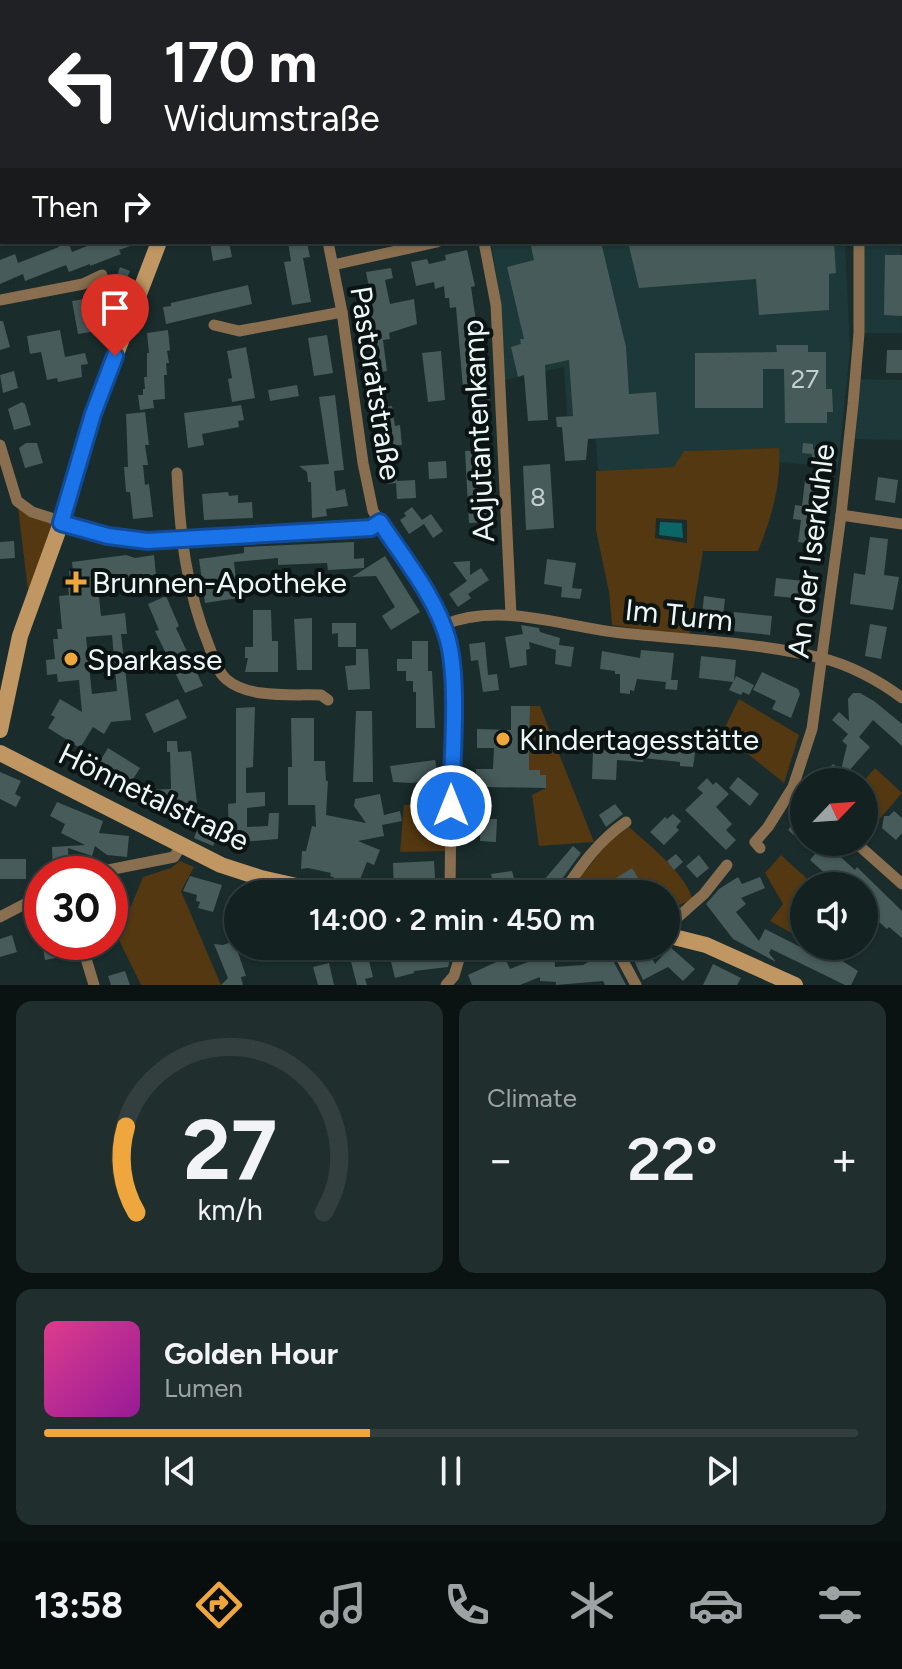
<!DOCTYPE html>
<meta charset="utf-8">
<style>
body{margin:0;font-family:Figtree,sans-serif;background:#212e2e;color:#f1f3f6;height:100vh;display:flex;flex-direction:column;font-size:30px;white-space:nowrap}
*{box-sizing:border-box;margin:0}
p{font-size:26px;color:#9da3a5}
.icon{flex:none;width:44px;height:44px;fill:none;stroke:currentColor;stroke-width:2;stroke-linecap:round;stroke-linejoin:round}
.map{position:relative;height:985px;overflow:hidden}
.drawer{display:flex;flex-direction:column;gap:16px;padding:16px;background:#0b1212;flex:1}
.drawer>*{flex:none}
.guide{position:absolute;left:0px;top:0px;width:902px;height:244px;box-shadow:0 2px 6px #0004,0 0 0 2px #333e3f;background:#202124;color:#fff;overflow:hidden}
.needle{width:52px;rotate:65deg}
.fabs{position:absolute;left:790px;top:768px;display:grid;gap:16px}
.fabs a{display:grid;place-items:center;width:88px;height:88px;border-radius:50%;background:#142121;box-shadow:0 2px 6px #0004,0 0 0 2px #333e3f;font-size:40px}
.speed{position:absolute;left:24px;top:856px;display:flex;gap:16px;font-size:40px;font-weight:700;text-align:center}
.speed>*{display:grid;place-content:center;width:104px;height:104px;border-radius:50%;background:#142121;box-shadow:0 2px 6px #0004,0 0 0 2px #333e3f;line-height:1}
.speed .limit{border:12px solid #d22;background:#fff;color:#111}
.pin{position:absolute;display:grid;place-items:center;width:68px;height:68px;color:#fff;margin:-82px -34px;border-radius:50% 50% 50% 0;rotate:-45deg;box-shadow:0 0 8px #0007}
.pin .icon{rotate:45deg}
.me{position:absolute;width:88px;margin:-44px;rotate:0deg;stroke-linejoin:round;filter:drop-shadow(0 0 6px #0008)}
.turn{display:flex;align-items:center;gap:28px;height:168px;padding:0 32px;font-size:36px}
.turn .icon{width:104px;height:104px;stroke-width:2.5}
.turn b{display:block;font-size:56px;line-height:68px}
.then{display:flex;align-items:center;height:76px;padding:0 32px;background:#0003;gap:16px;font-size:30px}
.big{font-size:60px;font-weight:600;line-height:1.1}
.drawer .widget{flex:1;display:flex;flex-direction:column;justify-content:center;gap:12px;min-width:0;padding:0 28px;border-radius:16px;background:#212e2e}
.drawer .dial{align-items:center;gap:0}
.dial svg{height:208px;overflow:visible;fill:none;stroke:#333e3f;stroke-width:7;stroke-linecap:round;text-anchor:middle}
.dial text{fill:#f1f3f6;stroke:none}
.song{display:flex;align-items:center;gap:24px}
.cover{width:96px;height:96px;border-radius:12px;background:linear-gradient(135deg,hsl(330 70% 55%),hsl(300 70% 35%))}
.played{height:8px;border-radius:4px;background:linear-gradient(90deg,#efa73d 40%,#333e3f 40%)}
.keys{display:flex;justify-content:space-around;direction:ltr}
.heat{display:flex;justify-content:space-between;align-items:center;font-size:44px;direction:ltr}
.drawer .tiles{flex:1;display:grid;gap:16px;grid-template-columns:1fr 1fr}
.widget:last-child{grid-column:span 2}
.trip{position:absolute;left:224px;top:880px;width:456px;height:80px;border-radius:40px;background:#142121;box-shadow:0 2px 6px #0004,0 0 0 2px #333e3f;font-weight:600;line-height:80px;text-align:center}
.tab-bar{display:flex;height:128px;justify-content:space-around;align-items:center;background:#080d0d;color:#9da3a5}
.tab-bar .icon{width:56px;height:56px}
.tab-bar .active{color:#efa73d}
.tab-bar b{font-size:36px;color:#f1f3f6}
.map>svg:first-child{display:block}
.built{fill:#1c3838}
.green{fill:#533811;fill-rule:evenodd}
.water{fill:#0b6565}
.building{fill:#475b5b;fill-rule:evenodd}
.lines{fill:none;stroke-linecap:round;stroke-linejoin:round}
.street{stroke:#896f4f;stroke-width:11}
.secondary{stroke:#c09762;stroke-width:16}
.route-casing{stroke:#114b97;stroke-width:20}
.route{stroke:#1a73e8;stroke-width:14}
.poi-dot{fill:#efa73d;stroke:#0b1313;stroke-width:3}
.labels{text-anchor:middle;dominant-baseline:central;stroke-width:8;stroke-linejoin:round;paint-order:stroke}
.number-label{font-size:26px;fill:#c3d0d0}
.street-label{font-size:30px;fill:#ecf7f7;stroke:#0b1313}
.poi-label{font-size:30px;fill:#ecf7f7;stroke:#0b1313;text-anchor:start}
</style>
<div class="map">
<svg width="902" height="985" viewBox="0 0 902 985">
<rect width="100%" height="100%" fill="#1a2c2c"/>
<!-- built -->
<g class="built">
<polygon points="338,0 526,0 527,2 334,2"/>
<polygon points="900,203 902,333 863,333 864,242 900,242"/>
<polygon points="491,242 845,242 850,349 838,468 780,462 778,448 685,451 674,467 598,471 594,415 567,416 564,367 505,380 501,306"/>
<polygon points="859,379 902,380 902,440 855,439"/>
</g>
<!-- green -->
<g class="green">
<polygon points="633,0 877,0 638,2"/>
<path d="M 779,448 C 782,483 771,519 758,551 L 703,551 L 689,636 L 612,625 L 609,592 L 596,530 L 596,471 L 674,467 L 684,451 ZM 656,518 L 687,520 L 687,543 L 655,538 Z"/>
<polygon points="18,508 56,525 29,599"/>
<polygon points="739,699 799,735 784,783 722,733"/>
<polygon points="530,706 540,706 594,842 539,846 532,795 546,788 546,776 540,775 539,770 529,770"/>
<polygon points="875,768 902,793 864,837 863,782"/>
<polygon points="446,802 446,851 400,852 404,805"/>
<path d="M 629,827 C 651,847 682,870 693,899 L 666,911 L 666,894 L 567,894 L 610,840 Z"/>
<polygon points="781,855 815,886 804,886 804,940 770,921 783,904 765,873"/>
<polygon points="180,861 194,867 181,891 221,985 141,985 118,938 143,877 171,868"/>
</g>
<!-- water -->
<polygon class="water" points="660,522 682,523 683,538 659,535"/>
<!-- building -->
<g class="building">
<polygon points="57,242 68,242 72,252 97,242 139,243 119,250 121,254 90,266 90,264 69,272 66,265 25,281 23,274 0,284 0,260 15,254 18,263 59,247"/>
<polygon points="210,242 229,242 232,257 213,261"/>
<polygon points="288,242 307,242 310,257 303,258 311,302 292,305 284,262 291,261"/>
<polygon points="530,242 601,242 626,347 629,394 656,392 659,434 588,439 586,460 565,461 562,427 557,427 556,417 573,416 569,360 545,365 548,420 528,421 524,375 518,377 511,347 521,344 520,339 524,339 507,267 534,260"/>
<polygon points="628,242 834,242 836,273 829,274 829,310 759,315 756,279 639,288"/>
<polygon points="467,250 475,286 471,287 477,328 481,328 481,340 479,340 479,346 476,346 478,373 485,373 486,386 489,386 490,412 476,413 474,387 463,388 456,307 450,308 449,298 445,298 444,286 435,289 434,282 416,286 411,262 427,259 429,264 446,260 445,255"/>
<polygon points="885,255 902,255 902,316 884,315"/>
<polygon points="120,267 130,271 123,287 114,283"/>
<polygon points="391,268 393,278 385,280 390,304 414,299 417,324 389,333 390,339 383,340 387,371 372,373 370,358 375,357 362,310 373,308 366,272"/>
<polygon points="248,285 252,304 166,324 163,307 171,306 171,303"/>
<polygon points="91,298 97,331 78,334 72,301"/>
<polygon points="0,321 3,321 10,347 0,350"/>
<polygon points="60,330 65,357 85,353 88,364 81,365 82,377 58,382 57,378 47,380 41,352 30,354 27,336"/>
<polygon points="168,330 170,350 167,351 169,363 166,363 167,375 164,375 165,399 153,400 154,408 140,410 138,395 143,395 143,389 145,389 144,377 147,377 147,353 149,353 147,333"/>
<polygon points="327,335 333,373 314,376 308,338"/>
<polygon points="776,345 808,345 808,352 826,352 826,389 832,389 833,412 827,412 827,423 785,423 784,369 763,369 763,408 695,408 695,353 777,352"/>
<polygon points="246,347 255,398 232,402 228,379 232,378 227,351"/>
<polygon points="887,350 902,350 902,373 886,373"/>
<polygon points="441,351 445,400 428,402 422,353"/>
<polygon points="14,371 18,388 3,393 0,375"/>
<polygon points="297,385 299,396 270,401 268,390"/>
<polygon points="335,395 344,470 334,471 336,491 345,489 348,506 326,509 327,516 312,518 311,482 308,482 307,472 299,466 329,464 319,397"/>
<polygon points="22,402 25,404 31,425 14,430 8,409"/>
<polygon points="241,405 244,420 238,421 239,427 202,434 204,445 188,448 184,413"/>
<polygon points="392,406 395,426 400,425 402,445 387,446 386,436 379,437 376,408"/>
<polygon points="145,412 149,445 145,445 148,465 143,465 145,485 149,484 153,517 133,519 130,492 126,492 124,467 128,467 126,414"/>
<polygon points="26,443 37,443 43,463 25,468 19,448"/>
<polygon points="803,443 813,444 813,449 833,451 832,461 812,459 812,454 802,453"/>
<polygon points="493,450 496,522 469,523 465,451"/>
<polygon points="395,454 397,481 415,480 416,498 397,499 396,483 387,484 383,455"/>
<polygon points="446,461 447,478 429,479 428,462"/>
<polygon points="550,464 554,528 526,530 523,466"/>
<polygon points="878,477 898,480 895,503 875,500"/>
<polygon points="805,480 827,483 819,545 798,542 801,520 793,519 795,505 802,506"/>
<polygon points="228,492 229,496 238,495 238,503 252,502 253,518 204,520 202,494"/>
<polygon points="412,507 422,520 431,514 443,531 433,538 424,524 409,534 400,520 406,516 404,513"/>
<polygon points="870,537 888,539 884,575 899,577 893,610 850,604 854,573 865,575"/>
<polygon points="14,541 15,558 0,559 0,542"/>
<polygon points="354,542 354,559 364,558 364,568 328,570 327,563 278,565 278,558 234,562 238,598 205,603 199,559 244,553 244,547"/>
<path d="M 126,555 L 135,558 L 154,555 L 156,575 L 124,579 L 123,575 L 97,579 L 101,616 L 125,613 L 127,634 L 121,634 L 131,720 L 111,722 L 104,734 L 93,727 L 80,748 L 48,728 L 55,717 L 51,715 L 60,699 L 82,712 L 79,680 L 58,682 L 57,674 L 47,675 L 46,660 L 55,659 L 53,639 L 58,639 L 57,629 L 62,629 L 59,596 L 69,595 L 67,579 L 70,579 L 69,571 L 73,571 L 72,562 ZM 112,635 L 117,691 L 92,694 L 86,637 Z"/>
<polygon points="385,556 420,612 391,630 382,616 395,607 376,576 352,577"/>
<polygon points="547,559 576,563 572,588 582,589 580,599 561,597 562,587 544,584"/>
<polygon points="470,561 470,575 481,568 489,580 468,594 471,598 458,607 449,594 467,581 453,562"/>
<polygon points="776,578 813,582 812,600 774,596"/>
<polygon points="166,596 179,626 176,628 203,686 185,693 155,631 159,630 148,604"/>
<polygon points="704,596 725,599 723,617 702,615"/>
<polygon points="253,610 271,610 272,641 278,641 278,672 245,672 248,658 245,658 245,647 253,647"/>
<polygon points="734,612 772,616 770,635 732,631"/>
<polygon points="312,618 312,670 297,670 294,619"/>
<polygon points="332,623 356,623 356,647 338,647 338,633 332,634"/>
<polygon points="870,624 887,627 881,659 865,656"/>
<polygon points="521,625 539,628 540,632 560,638 559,645 574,647 571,667 555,664 556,650 529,642 530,649 526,650 527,665 510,668 505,637 523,634"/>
<polygon points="412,641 428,641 428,671 432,671 435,728 416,728 416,692 413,692 413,681 406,681 406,671 397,671 397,659 412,659"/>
<polygon points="485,642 488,675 497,674 499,690 483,692 478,660 471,661 469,644"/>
<polygon points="356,649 368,649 370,689 348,690 345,666 356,665"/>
<polygon points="641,650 674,653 671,680 678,680 677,690 665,689 666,682 637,679 634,691 630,690 630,694 620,693 620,674 615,674 615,671 600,669 602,651 640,658"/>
<polygon points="701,656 736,660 734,681 736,676 754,685 749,695 743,692 741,695 729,690 733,682 699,678"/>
<polygon points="762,672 798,689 800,694 791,718 772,709 776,701 753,690"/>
<polygon points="853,693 860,693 874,701 902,724 902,746 873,720 859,737 870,747 847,773 858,782 838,782 826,772 833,764 841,770 847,745 842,741 848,734 832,720 839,712 849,721 848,699"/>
<polygon points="178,699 187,718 154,733 145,714"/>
<polygon points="511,706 530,706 529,770 540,770 540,775 546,775 546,788 486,787 486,797 476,798 476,769 493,769 494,748 477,748 477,729 511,730"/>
<polygon points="255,707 253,767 246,768 246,793 265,792 265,806 247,808 247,827 268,826 269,813 279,813 278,839 229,843 228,804 236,803 236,708"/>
<polygon points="356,711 372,711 373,782 353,782"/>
<polygon points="291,718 314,718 314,761 325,761 326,781 328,781 326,815 366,823 354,806 355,799 380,794 384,815 400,811 402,821 382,825 384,836 358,841 380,850 374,865 367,862 357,887 330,876 331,873 308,868 301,869 302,851 306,851 312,826 316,827 315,805 288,805 288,767 292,767"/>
<polygon points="634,740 693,747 692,752 695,753 693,767 680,766 680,762 643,758 643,762 617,760 616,780 592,779 593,750 633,751"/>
<polygon points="167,741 177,741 178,752 191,751 197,803 171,803 182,808 149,809 148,790 171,789 170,752 167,752"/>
<polygon points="108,748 140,768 132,781 100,761"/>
<polygon points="435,760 439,779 412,783 393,782 390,766"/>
<polygon points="0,772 21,781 15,794 21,797 16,807 0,799"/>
<polygon points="738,777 759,794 750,806 729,788"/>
<polygon points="707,778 713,785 716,782 729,794 716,807 732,824 726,830 736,840 726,850 685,810 703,793 697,788"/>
<polygon points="57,802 103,821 99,833 129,836 127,857 107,855 95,846 92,856 68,848 69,874 53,874 52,847 85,845 61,833 65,824 50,816"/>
<polygon points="615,804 623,814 606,827 599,815"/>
<polygon points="894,811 902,818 902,833 896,840 882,828 884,816 889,816"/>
<polygon points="673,814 681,821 676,827 679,830 664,845 650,832 665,817 667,819"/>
<polygon points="202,817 222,825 213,846 194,838"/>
<polygon points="481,819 497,819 496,842 480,841"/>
<polygon points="796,820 804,827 804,842 824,842 855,870 857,867 902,911 902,938 889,927 887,929 864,909 864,886 843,886 838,881 836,883 810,860 815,854 788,830"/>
<polygon points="573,846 581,853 551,894 496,894 491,874 512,871 515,882 522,879 527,889 544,880"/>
<polygon points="676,854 683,862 674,870 667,861"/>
<polygon points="699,855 709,868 697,878 686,866"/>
<rect x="0" y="859" width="26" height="20"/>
<polygon points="434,861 436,893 394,894 393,863"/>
<polygon points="632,868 648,894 610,894 622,887 616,878"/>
<polygon points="190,876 222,885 213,912 198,908 200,902 196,901 197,895 183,891"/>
<polygon points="738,877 742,884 760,877 765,888 741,898 746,904 736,912 759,941 765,929 814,954 819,946 858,971 851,985 845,985 771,949 769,953 776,962 733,939 706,904 719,889"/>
<polygon points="118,889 124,906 110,911 110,892"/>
<polygon points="42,910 42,940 35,928 32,930 26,920"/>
<polygon points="12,935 17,952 0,957 0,939"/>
<polygon points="234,941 246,976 241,977 243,985 221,985 228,978 214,944 223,945"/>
<polygon points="63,942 66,956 45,960 43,948"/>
<polygon points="267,946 288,946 284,962 264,957"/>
<polygon points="319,946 347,946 345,956 319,950"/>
<polygon points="387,946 448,946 450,960 448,967 414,971 414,973 395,978"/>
<polygon points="537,946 554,946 555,967 583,965 608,951 626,985 605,985 603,981 556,985 556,982 540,981 540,977 520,985 472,985 468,975 505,958 510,969 538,958"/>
<polygon points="670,947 695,969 683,981 668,967 643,980 632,956 647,948 655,964"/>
<polygon points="367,953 373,977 365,979 367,985 357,985 350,958"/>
<polygon points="329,963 334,985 318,985 313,967"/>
<polygon points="713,964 741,978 737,985 703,985"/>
<polygon points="125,971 130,985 111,985 108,976"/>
</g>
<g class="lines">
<!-- street -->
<g class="street">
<polyline points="0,99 2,99"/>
<polyline points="900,162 902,161"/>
<polyline points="0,193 2,193"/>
<polyline points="328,242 342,312 363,463 373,511 430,599 448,641 452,699 450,894"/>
<polyline points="484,242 496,305 511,615"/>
<polyline points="333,265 437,242"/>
<polyline points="0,300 83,284 102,275"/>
<polyline points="214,325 239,331 342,312"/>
<polyline points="0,445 17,501 32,512 108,536 147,541 371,528 380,522"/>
<path d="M 177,473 C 180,533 186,590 209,646 C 213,657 217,671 226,679 C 248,699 293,694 321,695 L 328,700"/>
<polyline points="841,515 902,524"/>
<path d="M 443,625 C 501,601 562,627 622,633 C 687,640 757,642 821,658 C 848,664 880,681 902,698"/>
<polyline points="793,787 804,796"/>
<polyline points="855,842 902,884"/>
<polyline points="760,848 755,842 768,827 793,787 812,729 841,515 853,404 859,333 859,242"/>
<polyline points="88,874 174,857 181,846"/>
<path d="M 562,894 C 581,866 598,841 626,822"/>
<polyline points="0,917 42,895"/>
<polyline points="667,935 677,918 704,894 727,865"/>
<polyline points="81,942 94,985"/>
<polyline points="615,946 636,985"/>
<polyline points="446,985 454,976 463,946"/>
</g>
<!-- secondary -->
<g class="secondary">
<polyline points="256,0 257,2"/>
<polyline points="606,0 613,2"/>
<polyline points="303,2 307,0"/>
<polyline points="900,195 902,197"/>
<polyline points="0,730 20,636 61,523 93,414 159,242"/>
<polyline points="0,753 221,865 261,878 332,894"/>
<polyline points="666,935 706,945 795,985"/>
</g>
</g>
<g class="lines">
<!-- route casing -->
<g class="route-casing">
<path id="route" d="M 115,356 L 93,414 L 61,523 L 108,536 L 147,541 L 371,528 L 380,522 C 404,559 436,597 448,640 C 459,682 452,759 451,806"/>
</g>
<!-- route -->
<use href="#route" class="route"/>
</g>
<!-- markers -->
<g class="poi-dot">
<path d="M72 570h8v8h8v8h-8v8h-8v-8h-8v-8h8z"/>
<circle cx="71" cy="659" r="8"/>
<circle cx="503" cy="739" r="8"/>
</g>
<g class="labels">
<!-- number labels -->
<g class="number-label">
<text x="805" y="379">27</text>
<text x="538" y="497">8</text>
</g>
<!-- street labels -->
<g class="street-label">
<text transform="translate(376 383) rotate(81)">Pastoratstraße</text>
<text transform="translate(478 431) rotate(-93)">Adjutantenkamp</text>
<text transform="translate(811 551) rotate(-83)">An der Iserkuhle</text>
<text transform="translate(679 615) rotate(6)">Im Turm</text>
<text transform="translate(154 797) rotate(26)">Hönnetalstraße</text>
</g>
<!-- poi labels -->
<g class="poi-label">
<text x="92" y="582">Brunnen-Apotheke</text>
<text x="87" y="659">Sparkasse</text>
<text x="519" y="739">Kindertagesstätte</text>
</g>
</g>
</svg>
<div class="fabs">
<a><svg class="needle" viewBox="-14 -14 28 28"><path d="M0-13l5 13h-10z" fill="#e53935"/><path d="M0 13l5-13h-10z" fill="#9da3a5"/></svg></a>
<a><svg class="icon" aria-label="sound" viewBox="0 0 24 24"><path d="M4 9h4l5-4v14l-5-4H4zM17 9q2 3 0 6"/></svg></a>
</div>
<div class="speed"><div class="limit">30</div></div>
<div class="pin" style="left:115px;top:356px;background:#d93025"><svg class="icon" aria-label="arrive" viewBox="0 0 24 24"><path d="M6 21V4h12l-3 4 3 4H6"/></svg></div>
<svg class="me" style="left:451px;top:806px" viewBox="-20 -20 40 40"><circle r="17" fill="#1a73e8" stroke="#fff" stroke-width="3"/><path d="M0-11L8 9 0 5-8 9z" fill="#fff"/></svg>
<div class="trip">14:00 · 2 min · 450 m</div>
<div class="guide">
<div class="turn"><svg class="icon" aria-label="left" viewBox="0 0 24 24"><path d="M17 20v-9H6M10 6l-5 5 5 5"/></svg><div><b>170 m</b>Widumstraße</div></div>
<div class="then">Then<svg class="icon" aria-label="right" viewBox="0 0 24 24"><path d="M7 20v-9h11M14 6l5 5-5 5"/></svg></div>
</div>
</div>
<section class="drawer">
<div class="tiles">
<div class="widget dial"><svg viewBox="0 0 100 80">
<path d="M14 69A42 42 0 1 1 86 69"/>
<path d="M14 69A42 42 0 0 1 10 36" stroke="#efa73d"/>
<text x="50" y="56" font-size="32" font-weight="700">27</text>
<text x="50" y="72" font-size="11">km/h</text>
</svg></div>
<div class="widget"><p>Climate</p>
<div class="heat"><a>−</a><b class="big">22°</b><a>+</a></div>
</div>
<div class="widget">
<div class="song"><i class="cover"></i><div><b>Golden Hour</b><p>Lumen</p></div></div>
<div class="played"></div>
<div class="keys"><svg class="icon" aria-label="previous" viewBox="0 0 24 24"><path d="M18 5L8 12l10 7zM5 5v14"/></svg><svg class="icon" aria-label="pause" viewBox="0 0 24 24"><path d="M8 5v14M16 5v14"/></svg><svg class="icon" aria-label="next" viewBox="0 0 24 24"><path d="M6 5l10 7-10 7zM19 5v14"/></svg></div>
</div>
</div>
</section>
<nav class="tab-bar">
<b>13:58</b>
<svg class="icon active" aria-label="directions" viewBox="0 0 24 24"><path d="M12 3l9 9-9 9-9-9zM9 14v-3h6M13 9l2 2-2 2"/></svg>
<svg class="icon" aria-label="music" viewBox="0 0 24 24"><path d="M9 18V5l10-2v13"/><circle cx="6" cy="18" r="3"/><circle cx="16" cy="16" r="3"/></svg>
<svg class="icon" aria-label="phone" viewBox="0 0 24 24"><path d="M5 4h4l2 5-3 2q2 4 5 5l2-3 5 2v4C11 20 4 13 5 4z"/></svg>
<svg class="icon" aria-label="climate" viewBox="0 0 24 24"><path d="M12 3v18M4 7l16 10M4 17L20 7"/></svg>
<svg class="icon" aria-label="car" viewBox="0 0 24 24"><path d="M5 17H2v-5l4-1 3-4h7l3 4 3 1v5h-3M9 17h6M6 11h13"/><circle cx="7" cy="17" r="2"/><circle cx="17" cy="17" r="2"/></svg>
<svg class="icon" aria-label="filters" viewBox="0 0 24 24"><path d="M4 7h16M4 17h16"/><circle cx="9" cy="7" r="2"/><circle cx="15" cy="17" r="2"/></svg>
</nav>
